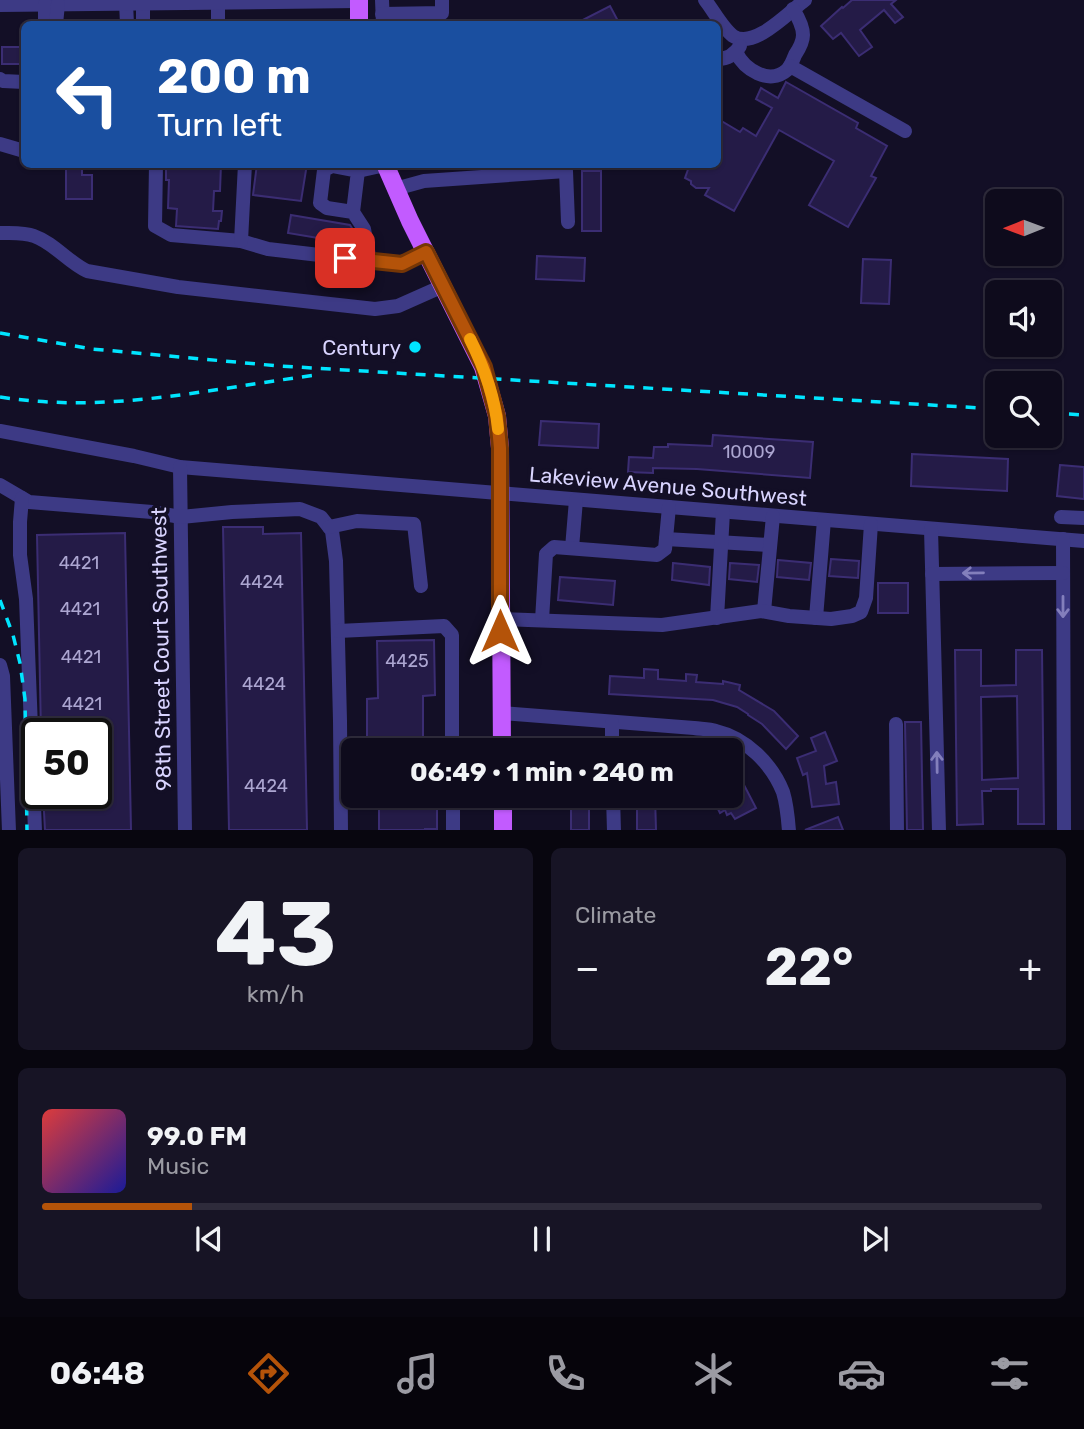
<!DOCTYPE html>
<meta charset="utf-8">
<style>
body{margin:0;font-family:Rubik,sans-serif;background:#171425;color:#f1f3f6;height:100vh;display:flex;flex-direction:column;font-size:26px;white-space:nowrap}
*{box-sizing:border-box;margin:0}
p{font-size:23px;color:#9b9ba3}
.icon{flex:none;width:38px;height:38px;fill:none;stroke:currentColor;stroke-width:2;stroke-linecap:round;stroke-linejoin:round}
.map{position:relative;height:830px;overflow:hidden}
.panel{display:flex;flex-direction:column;gap:18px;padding:18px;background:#08060f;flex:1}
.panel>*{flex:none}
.guide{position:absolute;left:21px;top:21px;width:700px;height:147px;border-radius:10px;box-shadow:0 2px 5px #0004,0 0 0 2px #2e2b3b;background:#1a4fa0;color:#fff;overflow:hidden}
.needle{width:46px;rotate:269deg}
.buttons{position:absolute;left:985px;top:189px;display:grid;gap:14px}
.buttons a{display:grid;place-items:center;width:77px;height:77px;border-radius:10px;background:#0e0b1c;box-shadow:0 2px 5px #0004,0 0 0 2px #2e2b3b;font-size:35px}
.speed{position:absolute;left:21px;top:718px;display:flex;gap:14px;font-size:35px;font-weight:700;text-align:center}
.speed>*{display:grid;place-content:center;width:91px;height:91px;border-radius:50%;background:#0e0b1c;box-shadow:0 2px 5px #0004,0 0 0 2px #2e2b3b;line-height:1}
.speed .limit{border:4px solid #111;border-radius:10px;background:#fff;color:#111}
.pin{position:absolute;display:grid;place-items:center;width:60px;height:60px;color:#fff;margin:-30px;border-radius:14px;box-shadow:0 4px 10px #0006}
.me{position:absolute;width:77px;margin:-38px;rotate:0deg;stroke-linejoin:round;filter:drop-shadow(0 0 5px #0008)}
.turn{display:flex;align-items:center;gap:24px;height:147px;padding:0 21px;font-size:32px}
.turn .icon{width:91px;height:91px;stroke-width:2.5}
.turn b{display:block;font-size:49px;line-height:60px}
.big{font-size:52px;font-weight:700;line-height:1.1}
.panel .card{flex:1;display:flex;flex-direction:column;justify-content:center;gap:10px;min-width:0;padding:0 24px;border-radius:10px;background:#171425}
.panel .dial{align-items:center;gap:0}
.dial b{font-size:91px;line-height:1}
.song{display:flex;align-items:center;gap:21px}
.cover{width:84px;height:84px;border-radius:10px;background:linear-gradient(135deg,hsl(0 70% 55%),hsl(240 70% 35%))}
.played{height:7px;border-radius:4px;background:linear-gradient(90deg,#b45309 15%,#2e2b3b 15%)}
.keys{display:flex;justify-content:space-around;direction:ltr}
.heat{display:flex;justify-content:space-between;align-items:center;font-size:38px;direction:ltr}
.panel .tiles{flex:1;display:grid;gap:18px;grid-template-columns:1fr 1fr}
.card:last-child{grid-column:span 2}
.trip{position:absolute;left:341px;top:738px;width:402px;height:70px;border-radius:10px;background:#0e0b1c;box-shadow:0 2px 5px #0004,0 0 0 2px #2e2b3b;font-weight:700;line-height:70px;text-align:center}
.tabs{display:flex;height:112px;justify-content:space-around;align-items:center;background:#06040b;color:#9b9ba3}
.tabs .icon{width:49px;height:49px}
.tabs .selected{color:#b45309}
.tabs b{font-size:32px;color:#f1f3f6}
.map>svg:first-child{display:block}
.building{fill:#241b47;stroke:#3b2d73;stroke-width:2;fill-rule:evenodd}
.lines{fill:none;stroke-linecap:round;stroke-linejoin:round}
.minor{stroke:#3d3a85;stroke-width:14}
.major{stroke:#c25bff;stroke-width:18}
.rail{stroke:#00e5ff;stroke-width:3.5;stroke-dasharray:10 9;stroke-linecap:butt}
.oneway{stroke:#837fbc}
.route-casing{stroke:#753606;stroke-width:18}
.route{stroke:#b45309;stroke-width:12}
.slow{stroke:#f59e0b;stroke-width:12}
.poi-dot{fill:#00e5ff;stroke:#130f26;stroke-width:2.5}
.labels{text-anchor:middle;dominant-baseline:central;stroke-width:7;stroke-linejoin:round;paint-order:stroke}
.number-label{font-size:18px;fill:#aca6d1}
.poi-label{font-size:21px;fill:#d9d4ff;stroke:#130f26;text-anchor:end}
.street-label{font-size:21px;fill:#d9d4ff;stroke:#130f26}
</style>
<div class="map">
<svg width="1084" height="831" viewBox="0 0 1084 831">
<rect width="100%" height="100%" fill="#130f26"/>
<!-- building -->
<g class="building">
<polygon points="852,0 896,0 891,4 903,17 895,23 884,10 860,30 872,47 859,56 841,33 833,39 821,26 842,7 843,8"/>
<polygon points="610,6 618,21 612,24 575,24"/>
<rect x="2" y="47" width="22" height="17"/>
<polygon points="786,82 858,123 856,128 887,146 871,176 876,178 848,227 809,205 834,161 779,130 734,211 705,195 709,188 696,188 691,184 691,181 685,178 690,164 718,164 718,119 740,132 743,128 756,136 772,108 756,99 761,88 778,98"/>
<polygon points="66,164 82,164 82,175 92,175 92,199 66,199"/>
<polygon points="166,164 221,164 220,191 214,191 213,211 222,211 221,221 219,221 218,229 176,226 177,209 168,208 169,180 166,180"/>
<polygon points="257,164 307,164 301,201 253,195"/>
<rect x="582" y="171" width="19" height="60"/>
<polygon points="291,215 350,225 355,233 354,244 288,233"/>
<polygon points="537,256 585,258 584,281 536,279"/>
<polygon points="863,259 891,260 889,304 861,303"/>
<polygon points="541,421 599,424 598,448 539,445"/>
<polygon points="713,435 813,442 810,478 697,469 653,468 653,473 628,472 629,457 653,458 654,447 668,447 668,444 712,446"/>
<polygon points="912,454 1008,459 1007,491 911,486"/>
<polygon points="1060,465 1084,467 1084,499 1057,496"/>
<polygon points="223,527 263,527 263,534 301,533 307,830 229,830"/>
<polygon points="125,533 131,830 45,830 43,793 96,793 96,733 41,733 37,535"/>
<polygon points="831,559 859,561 858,578 829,576"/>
<polygon points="778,560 811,563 809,580 777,577"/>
<polygon points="673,563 710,567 709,585 672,580"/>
<polygon points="730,563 759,565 757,582 729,579"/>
<polygon points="560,577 615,581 613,605 558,600"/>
<rect x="878" y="583" width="30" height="30"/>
<polygon points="434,640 435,695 423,696 423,751 367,751 367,699 378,698 377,641"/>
<path d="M 955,650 L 981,650 L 981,686 L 1016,685 L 1016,650 L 1042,650 L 1044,824 L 1018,824 L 1018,789 L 991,789 L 991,791 L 982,791 L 983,824 L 957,825 ZM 1017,696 L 1018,778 L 982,780 L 981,697 Z"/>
<polygon points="644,669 658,670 658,679 686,681 686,674 697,675 696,682 723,684 723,681 740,685 739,690 774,711 798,736 786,749 762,724 748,715 748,714 737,707 713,700 609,694 610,676 644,678"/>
<polygon points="905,722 921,722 923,830 907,830"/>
<polygon points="825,732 837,761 824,766 826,784 836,782 839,804 812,807 807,773 803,775 797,758 816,751 811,738"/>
<polygon points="744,785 756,808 735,819 731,813 727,815 725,810 720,813 714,801 719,796 732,796 732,792"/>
<polygon points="379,796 437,796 437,829 425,829 425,830 379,830"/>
<rect x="571" y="796" width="18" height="34"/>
<polygon points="640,796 655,796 656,830 637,830 637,802 640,801"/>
<polygon points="838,817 843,830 805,830"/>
</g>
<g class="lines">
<!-- minor -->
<g class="minor">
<polyline points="382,0 383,24"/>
<path d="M 705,0 C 713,10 723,29 733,36 C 754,50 789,12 805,0"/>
<polyline points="218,2 218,24"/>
<polyline points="126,3 127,24"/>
<polyline points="143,3 143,24"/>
<polyline points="0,5 359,1"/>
<polyline points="382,14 442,13 442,0"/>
<polyline points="45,24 45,4"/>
<polyline points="56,24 58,4"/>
<path d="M 736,52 C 744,69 769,86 787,70 C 791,66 793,60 795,55 C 799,49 803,42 803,35 C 803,26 798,17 793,9"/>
<path d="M 718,59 C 727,59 735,54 740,46"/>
<polyline points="790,66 905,131"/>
<polyline points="0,79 3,81 24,82"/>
<polyline points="0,144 24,151"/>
<polyline points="156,164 155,226 171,235 241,241 268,249 388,263 402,264 426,252"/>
<polyline points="358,171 385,165"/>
<polyline points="395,189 424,181 566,171 568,222"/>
<polyline points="353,212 358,171 332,166 324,170 320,203 327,208 353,212 364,229 370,261"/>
<path d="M 0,233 C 11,233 24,232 34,236 C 54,243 68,262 87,271 L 178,287 L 375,309 L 398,306 L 443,286"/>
<polyline points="241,241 245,164"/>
<polyline points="0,431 134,456 180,467 1084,541"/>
<polyline points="180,467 185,831"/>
<polyline points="0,485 29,502 152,512 181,517 232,512 300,509 321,517 332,531 336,561 340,721 341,831"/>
<polyline points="22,498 20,522 20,555 26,599 35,831"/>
<polyline points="1061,517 1084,518"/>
<polyline points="329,527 357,521 414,524 421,586"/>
<polyline points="931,529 939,831"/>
<polyline points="666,539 770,545"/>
<polyline points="1063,539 1064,831"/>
<polyline points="572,548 576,500"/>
<polyline points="932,574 1063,573"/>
<polyline points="764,611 773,516"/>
<polyline points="717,618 723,512"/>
<polyline points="816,618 824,520"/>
<polyline points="501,619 662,625 761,611 789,616 831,619 852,616 861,612 866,598 871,524"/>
<polyline points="542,620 546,554 554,547 657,555 665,549 669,507"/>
<polyline points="338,631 444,626 452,635 452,751"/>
<polyline points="0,665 3,676 9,831"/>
<path d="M 502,713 L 694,728 C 701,729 709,729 716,731 C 746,738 772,764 783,792 C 787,805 788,818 789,831"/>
<polyline points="612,723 612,751"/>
<polyline points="896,724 897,831"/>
<polyline points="453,796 453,831"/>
<polyline points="613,796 614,831"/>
</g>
<!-- major -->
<g class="major">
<polyline points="359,0 359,24"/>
<polyline points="385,164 410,221 483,367 497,416 500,448 502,751"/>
<polyline points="503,796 503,831"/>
</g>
<!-- rail -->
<g class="rail">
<polyline points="0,333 92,349 279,366 998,409"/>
<path d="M 0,397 C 108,414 209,389 316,375"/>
<polyline points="1050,413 1084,415"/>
<polyline points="0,600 13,635 20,663 25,699 27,831"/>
</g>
</g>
<!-- one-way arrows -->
<defs><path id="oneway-shaft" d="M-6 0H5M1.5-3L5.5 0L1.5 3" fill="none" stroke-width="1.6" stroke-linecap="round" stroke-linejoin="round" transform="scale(1.75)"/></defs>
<g class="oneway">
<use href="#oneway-shaft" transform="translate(973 573) rotate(179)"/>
<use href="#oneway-shaft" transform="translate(1063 607) rotate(90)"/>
<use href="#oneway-shaft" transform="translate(937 762) rotate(-91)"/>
</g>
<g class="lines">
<!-- route casing -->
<g class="route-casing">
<polyline id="route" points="345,258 402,264 426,252 484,367 497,416 500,448 500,631"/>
</g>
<!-- route -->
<use href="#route" class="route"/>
<!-- slow -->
<path class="slow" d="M 470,339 C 484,367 495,398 498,429"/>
</g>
<!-- markers -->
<circle class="poi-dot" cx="415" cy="347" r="7"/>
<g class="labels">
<!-- number labels -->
<g class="number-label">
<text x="749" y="452">10009</text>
<text x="79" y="563">4421</text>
<text x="262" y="582">4424</text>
<text x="80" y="609">4421</text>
<text x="81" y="657">4421</text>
<text x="407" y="661">4425</text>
<text x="264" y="684">4424</text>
<text x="82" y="704">4421</text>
<text x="266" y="786">4424</text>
</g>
<!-- poi labels -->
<g class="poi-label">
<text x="401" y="347">Century</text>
</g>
<!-- street labels -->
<g class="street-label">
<text transform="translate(668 486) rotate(5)">Lakeview Avenue Southwest</text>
<text transform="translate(161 649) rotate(-91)">98th Street Court Southwest</text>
</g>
</g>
</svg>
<div class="buttons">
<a><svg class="needle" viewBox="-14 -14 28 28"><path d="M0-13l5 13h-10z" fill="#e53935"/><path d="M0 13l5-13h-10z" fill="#9b9ba3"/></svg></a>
<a><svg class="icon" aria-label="sound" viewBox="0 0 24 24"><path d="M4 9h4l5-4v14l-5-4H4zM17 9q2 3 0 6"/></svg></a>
<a><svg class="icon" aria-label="search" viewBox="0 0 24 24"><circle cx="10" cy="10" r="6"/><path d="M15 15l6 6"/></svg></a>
</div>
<div class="speed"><div class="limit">50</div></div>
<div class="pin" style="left:345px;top:258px;background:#d93025"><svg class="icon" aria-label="arrive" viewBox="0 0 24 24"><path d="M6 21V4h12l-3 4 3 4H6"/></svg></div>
<svg class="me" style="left:500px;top:631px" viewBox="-20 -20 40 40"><path d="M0-17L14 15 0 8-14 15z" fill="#b45309" stroke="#fff" stroke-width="4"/></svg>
<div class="trip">06:49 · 1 min · 240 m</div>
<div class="guide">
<div class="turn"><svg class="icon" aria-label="left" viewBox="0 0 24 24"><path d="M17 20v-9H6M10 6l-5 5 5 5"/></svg><div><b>200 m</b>Turn left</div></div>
</div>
</div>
<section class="panel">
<div class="tiles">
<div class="card dial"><b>43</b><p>km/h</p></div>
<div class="card"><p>Climate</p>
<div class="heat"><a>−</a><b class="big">22°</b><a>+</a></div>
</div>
<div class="card">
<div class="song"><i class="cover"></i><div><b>99.0 FM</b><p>Music</p></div></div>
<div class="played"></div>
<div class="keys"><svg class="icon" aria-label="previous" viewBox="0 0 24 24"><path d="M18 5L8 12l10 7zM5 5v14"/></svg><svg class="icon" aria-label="pause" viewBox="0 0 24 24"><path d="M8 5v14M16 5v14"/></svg><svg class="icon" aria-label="next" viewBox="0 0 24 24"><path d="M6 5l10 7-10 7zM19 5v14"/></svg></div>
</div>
</div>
</section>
<nav class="tabs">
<b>06:48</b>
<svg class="icon selected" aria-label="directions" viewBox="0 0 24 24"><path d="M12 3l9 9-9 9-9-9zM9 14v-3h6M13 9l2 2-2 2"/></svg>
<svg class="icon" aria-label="music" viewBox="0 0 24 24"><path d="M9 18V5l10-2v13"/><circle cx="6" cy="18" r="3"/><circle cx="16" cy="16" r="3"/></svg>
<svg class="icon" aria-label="phone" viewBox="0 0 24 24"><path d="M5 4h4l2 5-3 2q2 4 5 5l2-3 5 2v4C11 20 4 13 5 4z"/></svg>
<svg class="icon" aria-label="climate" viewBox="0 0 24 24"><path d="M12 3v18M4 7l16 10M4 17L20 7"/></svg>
<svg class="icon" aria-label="car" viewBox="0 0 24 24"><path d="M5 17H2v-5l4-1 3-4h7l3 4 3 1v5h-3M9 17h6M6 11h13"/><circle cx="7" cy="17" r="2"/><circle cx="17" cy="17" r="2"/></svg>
<svg class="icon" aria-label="filters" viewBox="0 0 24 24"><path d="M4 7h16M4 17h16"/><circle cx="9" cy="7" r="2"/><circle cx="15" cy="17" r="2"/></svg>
</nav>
